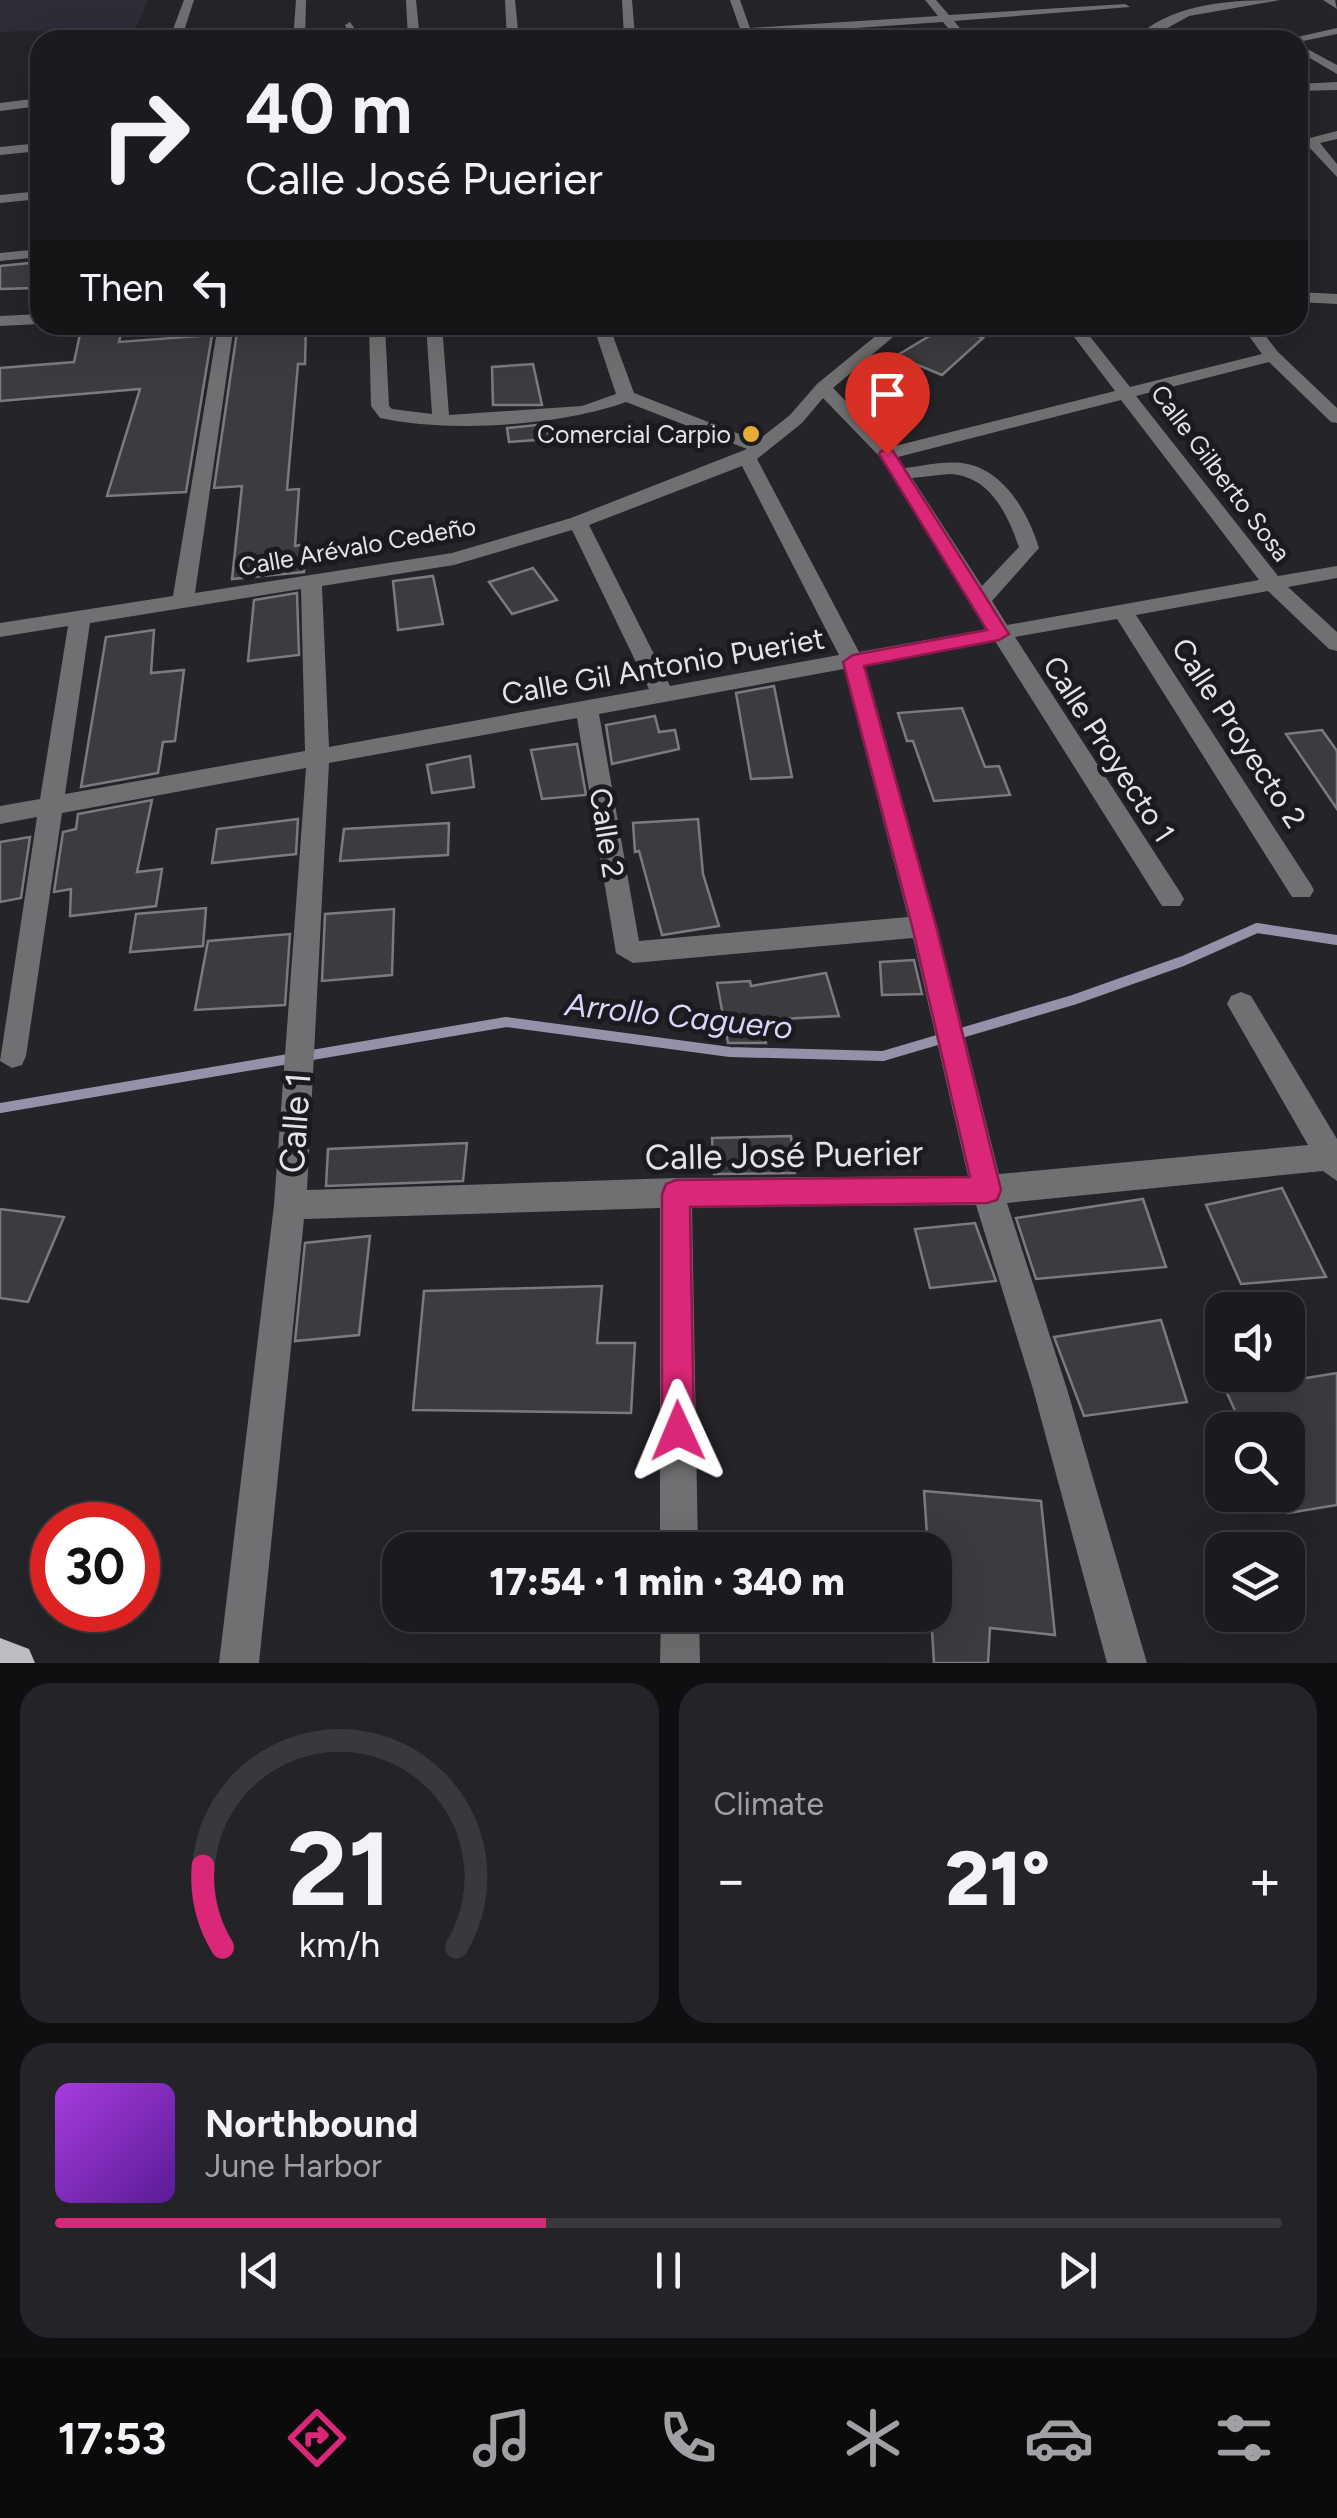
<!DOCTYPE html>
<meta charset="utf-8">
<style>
body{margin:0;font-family:Figtree,sans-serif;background:#242428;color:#f1f3f6;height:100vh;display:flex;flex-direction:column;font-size:38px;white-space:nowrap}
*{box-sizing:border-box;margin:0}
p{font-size:32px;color:#a0a1a4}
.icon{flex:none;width:55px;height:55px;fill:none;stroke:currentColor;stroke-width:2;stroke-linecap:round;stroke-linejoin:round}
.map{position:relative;height:1663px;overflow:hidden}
.panel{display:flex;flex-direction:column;gap:20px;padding:20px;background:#0f0f11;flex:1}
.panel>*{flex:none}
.hud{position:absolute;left:30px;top:30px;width:1278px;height:305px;border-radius:30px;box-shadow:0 10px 40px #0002,0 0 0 2px #39393d;background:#1b1b1f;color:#f1f3f6;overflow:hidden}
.tools{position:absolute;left:1205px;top:1292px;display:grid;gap:20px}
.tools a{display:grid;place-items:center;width:100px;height:100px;border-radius:20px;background:#1b1b1f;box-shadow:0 10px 40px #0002,0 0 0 2px #39393d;font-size:50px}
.speed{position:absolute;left:30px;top:1502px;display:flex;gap:20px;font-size:50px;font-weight:700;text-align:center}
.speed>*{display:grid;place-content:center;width:130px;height:130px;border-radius:50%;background:#1b1b1f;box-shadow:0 10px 40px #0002,0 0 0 2px #39393d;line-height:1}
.speed .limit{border:15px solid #d22;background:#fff;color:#111}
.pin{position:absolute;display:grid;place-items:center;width:85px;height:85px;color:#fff;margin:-102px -42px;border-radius:50% 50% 50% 0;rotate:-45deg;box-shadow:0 0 10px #0007}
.pin .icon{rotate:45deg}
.me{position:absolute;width:110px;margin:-55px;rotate:359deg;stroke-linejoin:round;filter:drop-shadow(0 0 8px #0008)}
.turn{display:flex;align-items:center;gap:35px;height:210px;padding:0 50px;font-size:45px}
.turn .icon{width:130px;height:130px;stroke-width:2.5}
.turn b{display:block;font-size:70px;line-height:85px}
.then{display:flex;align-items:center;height:95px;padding:0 50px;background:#0003;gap:20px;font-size:38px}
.big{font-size:75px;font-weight:800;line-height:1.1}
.panel .widget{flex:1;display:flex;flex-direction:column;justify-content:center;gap:15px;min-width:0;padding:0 35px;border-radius:30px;background:#242428}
.panel .dial{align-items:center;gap:0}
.dial svg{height:260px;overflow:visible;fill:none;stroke:#39393d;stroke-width:7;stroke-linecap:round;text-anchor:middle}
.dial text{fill:#f1f3f6;stroke:none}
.song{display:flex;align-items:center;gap:30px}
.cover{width:120px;height:120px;border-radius:15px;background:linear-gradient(135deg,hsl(280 70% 55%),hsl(270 70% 35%))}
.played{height:10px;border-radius:5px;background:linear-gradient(90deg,#db2777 40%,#39393d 40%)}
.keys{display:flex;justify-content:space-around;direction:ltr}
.heat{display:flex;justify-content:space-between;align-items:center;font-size:55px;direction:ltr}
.panel .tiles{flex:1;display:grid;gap:20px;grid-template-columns:1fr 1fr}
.widget:last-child{grid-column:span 2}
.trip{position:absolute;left:382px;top:1532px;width:570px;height:100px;border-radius:30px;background:#1b1b1f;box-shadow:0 10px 40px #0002,0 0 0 2px #39393d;font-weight:800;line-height:100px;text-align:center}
.tab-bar{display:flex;height:160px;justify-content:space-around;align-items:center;background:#0b0b0c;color:#a0a1a4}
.tab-bar .icon{width:70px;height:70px}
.tab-bar .current{color:#db2777}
.tab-bar b{font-size:45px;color:#f1f3f6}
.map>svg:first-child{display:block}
.built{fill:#2e2c37}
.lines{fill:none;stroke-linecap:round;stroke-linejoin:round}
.stream{stroke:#9591a9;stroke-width:10}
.building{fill:#3c3b40;stroke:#7b7a80;stroke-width:2.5}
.minor{fill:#707072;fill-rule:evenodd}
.major{fill:#bdbcc2;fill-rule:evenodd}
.route{fill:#db2777;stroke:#8e194d;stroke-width:2.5}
.poi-dot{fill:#e6ac36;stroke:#1b1a1f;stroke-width:4}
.labels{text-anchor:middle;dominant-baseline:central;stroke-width:10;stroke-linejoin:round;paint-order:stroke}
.far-poi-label{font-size:25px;fill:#e4e4e7;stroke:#1b1a1f;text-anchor:end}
.far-street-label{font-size:25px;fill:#e4e4e7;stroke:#1b1a1f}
.street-label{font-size:30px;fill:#e4e4e7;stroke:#1b1a1f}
.water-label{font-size:32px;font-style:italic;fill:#dad5f9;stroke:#1b1a1f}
.near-street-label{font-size:35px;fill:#e4e4e7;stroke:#1b1a1f}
</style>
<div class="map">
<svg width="1337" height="1663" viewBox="0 0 1337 1663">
<rect width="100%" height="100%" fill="#242429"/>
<!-- built -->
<polygon class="built" points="0,0 148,0 136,28 0,32"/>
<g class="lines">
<!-- stream -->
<polyline class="stream" points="0,1108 506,1022 730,1052 883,1056 1073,1000 1183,961 1257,928 1337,940"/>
</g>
<!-- building -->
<g class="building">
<polygon points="40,262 35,288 0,289 0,266"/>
<polygon points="82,325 123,325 119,342 212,335 186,492 107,496 140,389 0,401 0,368 74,362"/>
<polygon points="238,325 306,325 305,364 298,364 287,490 299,489 295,546 306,544 304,572 232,579 242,486 214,488"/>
<polygon points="948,325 983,338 942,375 896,356"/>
<polygon points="533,364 542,405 493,405 492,367"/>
<polygon points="546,424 550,439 509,442 507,428"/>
<polygon points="533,568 557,600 512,614 489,582"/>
<polygon points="433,576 443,624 398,630 393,581"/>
<polygon points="297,593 299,655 248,661 254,600"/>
<polygon points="154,630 151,673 184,670 175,741 163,742 158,773 81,787 106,637"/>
<polygon points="774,686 792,777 751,779 736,693"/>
<polygon points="962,708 985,767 999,766 1010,795 934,801 913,741 907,741 898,713"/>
<polygon points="655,716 659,732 675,730 679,749 612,764 606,725"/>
<polygon points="1322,730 1337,751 1337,809 1286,734"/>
<polygon points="577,744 586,795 542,799 531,750"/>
<polygon points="470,756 474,787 432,793 427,765"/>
<polygon points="152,800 137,872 162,869 156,906 70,916 71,889 54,892 63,832 76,829 78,814"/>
<polygon points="298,819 296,854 212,863 217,829"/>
<polygon points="698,819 703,874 719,926 662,935 639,851 635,852 633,823"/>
<polygon points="449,823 448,855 340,861 344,829"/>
<polygon points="30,837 21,898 0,902 0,842"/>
<polygon points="206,908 203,946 130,952 136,914"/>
<polygon points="394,909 392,975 322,981 325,914"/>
<polygon points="290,934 285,1005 195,1010 208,941"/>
<polygon points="914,960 922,994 882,995 880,962"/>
<polygon points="826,973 839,1016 760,1020 766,1043 728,1043 717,983 750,981 751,986"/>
<polygon points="791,1136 795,1173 714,1174 712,1138"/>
<polygon points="467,1143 463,1181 326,1186 328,1149"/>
<polygon points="1282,1188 1326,1277 1241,1284 1206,1205"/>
<polygon points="1143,1199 1166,1267 1036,1279 1016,1218"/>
<polygon points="0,1209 64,1217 28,1302 0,1298"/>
<polygon points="975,1223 996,1281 930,1288 915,1229"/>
<polygon points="370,1236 359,1335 295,1341 305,1243"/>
<polygon points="602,1286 597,1343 635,1343 631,1413 413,1410 424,1291"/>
<polygon points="1161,1320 1187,1402 1084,1416 1054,1337"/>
<polygon points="1337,1373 1337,1505 1288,1513 1288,1430 1244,1430 1226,1391"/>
<polygon points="924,1491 1041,1501 1055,1635 990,1628 988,1663 934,1663 931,1615 935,1615 935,1550 928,1550"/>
</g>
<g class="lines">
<!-- minor -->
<g class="minor">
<polygon points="184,0 194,0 181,40 169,40"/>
<polygon points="296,0 306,0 305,40 293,40"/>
<polygon points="406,0 416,0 420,40 408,40"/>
<polygon points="505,0 515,0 519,40 507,40"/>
<polygon points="622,0 632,0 635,36 740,29 730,0 740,0 750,28 938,16 925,0 936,0 949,15 1125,4 1130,7 954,21 970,40 958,40 943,22 753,35 755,40 743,40 742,35 616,40 624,37"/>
<path d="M 1280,0 L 1189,16 L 1146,40 L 1133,40 C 1171,3 1230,0 1280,0 Z"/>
<polygon points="1323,0 1335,0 1337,9"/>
<polygon points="350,22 363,40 351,40 345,25"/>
<polygon points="1337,28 1337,34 1298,42 1284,40"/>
<polygon points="1298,44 1337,65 1337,74 1298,51"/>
<polygon points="1337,82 1337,90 1298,91 1298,84"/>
<polygon points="40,98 40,106 0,111 0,103"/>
<polygon points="1337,131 1337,139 1320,143 1337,164 1337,177 1308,146 1298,149 1298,141"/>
<polygon points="40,143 40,151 0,155 0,147"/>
<polygon points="40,191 40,199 0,203 0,195"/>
<polygon points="40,249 40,257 0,261 0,253"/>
<polygon points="1298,292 1337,294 1337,304 1298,302"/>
<polygon points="40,314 40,324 0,326 0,316"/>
<path d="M 218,325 L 234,325 L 195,593 L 452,553 L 571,518 L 747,449 L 626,402 C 560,426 448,433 380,418 L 371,406 L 369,325 L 385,325 L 389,406 L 392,409 L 432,414 L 426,325 L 442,325 L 449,415 L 582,406 L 616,394 L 593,325 L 609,325 L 634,393 L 757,441 L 790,415 L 817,384 L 889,325 L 907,325 L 833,388 L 891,447 L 1115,391 L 1065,325 L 1081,325 L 1130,387 L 1262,354 L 1241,325 L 1257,325 L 1278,352 L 1337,408 L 1337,423 L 1331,422 L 1269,362 L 1136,396 L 1278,576 L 1337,566 L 1337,578 L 1288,587 L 1337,632 L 1337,651 L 1329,649 L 1268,591 L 1136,615 L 1310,883 L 1314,890 L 1310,897 L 1292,897 L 1117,619 L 1015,637 L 1180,892 L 1184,899 L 1180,906 L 1162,906 L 995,641 L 865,665 L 937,926 L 999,1174 L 1308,1145 L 1227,1004 L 1231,996 L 1241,992 L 1251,996 L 1337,1139 L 1337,1181 L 1323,1171 L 1007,1203 L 1067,1389 L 1147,1663 L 1107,1663 L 1033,1389 L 976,1205 L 692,1207 L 698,1550 L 660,1550 L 660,1208 L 304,1219 L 259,1663 L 219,1663 L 274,1205 L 306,768 L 62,813 L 26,1056 L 22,1065 L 12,1068 L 0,1061 L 37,817 L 0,824 L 0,806 L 40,799 L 68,626 L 0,637 L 0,623 L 173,596 ZM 823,398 L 880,457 L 987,629 L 859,652 L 757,459 L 802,423 ZM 1121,400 L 1259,580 L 1007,625 L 992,601 L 1039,548 C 1028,512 1003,468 962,463 C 943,461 923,466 905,468 L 898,457 ZM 742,466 L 839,655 L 670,686 L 589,525 ZM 949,474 C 987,475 1006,510 1017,542 L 1019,547 L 982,586 L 912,478 ZM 572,530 L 649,689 L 329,747 L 322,586 L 454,565 ZM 301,589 L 305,751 L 65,794 L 90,623 ZM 844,669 L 908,917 L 639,941 L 599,714 ZM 577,718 L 616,953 L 633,963 L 913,938 L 968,1176 L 676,1178 L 307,1190 L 329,763 Z"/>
<polygon points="661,1615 699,1615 700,1663 660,1663"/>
</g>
<!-- major -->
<polygon class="major" points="0,1638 29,1649 35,1663 0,1663"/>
</g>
<!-- route -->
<polygon class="route" points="881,451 893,451 1009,634 999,640 864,666 936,926 1001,1190 997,1200 987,1203 690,1207 694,1431 690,1443 678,1447 667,1443 662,1431 662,1194 666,1184 676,1180 970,1177 912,926 843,662 853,655 987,630 879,454"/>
<!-- markers -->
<circle class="poi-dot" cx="751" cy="434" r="10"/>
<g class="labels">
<!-- far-poi labels -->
<g class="far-poi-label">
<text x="731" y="434">Comercial Carpio</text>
</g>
<!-- far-street labels -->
<g class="far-street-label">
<text transform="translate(1221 473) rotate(53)">Calle Gilberto Sosa</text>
<text transform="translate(357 546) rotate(-10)">Calle Arévalo Cedeño</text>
</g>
<!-- street labels -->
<g class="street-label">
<text transform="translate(663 666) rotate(-10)">Calle Gil Antonio Pueriet</text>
<text transform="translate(1239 733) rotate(57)">Calle Proyecto 2</text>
<text transform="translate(1109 749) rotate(57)">Calle Proyecto 1</text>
<text transform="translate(607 833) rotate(81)">Calle 2</text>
</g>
<!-- water labels -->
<g class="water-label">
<text transform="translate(679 1016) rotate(6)">Arrollo Caguero</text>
</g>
<!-- near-street labels -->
<g class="near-street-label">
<text transform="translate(295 1123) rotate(-86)">Calle 1</text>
<text transform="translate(784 1155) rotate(-1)">Calle José Puerier</text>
</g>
</g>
</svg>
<div class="tools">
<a><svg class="icon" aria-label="sound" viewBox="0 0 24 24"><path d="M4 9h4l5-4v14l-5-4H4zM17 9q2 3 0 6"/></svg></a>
<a><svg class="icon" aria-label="search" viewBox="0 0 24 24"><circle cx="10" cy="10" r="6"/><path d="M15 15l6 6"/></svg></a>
<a><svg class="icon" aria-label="layers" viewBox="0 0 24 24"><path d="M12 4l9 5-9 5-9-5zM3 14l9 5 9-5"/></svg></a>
</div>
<div class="speed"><div class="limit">30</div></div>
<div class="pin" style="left:887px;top:454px;background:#d93025"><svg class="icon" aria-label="arrive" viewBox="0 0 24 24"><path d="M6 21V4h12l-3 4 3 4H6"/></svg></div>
<svg class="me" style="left:678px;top:1431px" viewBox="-20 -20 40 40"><path d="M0-17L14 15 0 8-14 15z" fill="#db2777" stroke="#fff" stroke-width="4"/></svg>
<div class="trip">17:54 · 1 min · 340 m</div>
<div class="hud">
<div class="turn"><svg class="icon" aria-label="right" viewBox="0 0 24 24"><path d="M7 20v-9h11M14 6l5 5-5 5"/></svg><div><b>40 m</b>Calle José Puerier</div></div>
<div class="then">Then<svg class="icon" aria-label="left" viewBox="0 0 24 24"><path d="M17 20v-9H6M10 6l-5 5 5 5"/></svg></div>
</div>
</div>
<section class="panel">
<div class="tiles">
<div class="widget dial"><svg viewBox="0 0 100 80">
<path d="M14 69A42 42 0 1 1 86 69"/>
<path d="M14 69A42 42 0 0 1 8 44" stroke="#db2777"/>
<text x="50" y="56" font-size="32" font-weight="700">21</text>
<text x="50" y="72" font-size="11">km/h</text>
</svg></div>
<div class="widget"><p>Climate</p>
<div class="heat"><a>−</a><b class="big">21°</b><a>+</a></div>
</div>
<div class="widget">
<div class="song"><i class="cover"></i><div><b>Northbound</b><p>June Harbor</p></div></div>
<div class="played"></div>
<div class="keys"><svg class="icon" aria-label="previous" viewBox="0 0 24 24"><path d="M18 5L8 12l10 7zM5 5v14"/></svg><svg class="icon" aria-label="pause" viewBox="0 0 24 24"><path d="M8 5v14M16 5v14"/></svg><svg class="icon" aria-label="next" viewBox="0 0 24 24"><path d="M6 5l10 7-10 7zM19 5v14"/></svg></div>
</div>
</div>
</section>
<nav class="tab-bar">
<b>17:53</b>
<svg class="icon current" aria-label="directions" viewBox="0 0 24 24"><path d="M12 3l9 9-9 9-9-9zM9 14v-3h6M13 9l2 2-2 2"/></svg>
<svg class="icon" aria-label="music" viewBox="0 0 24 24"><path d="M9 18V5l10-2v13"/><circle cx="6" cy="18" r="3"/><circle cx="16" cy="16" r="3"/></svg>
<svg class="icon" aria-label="phone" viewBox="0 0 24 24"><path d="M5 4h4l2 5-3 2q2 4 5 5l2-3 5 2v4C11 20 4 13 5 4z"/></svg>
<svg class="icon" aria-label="climate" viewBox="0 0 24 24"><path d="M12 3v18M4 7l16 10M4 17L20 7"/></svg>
<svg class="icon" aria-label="car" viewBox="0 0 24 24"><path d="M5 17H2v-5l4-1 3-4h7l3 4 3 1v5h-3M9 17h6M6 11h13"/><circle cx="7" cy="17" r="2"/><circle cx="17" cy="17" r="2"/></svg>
<svg class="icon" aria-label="filters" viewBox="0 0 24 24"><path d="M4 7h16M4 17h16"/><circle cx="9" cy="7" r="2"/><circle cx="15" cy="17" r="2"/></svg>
</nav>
